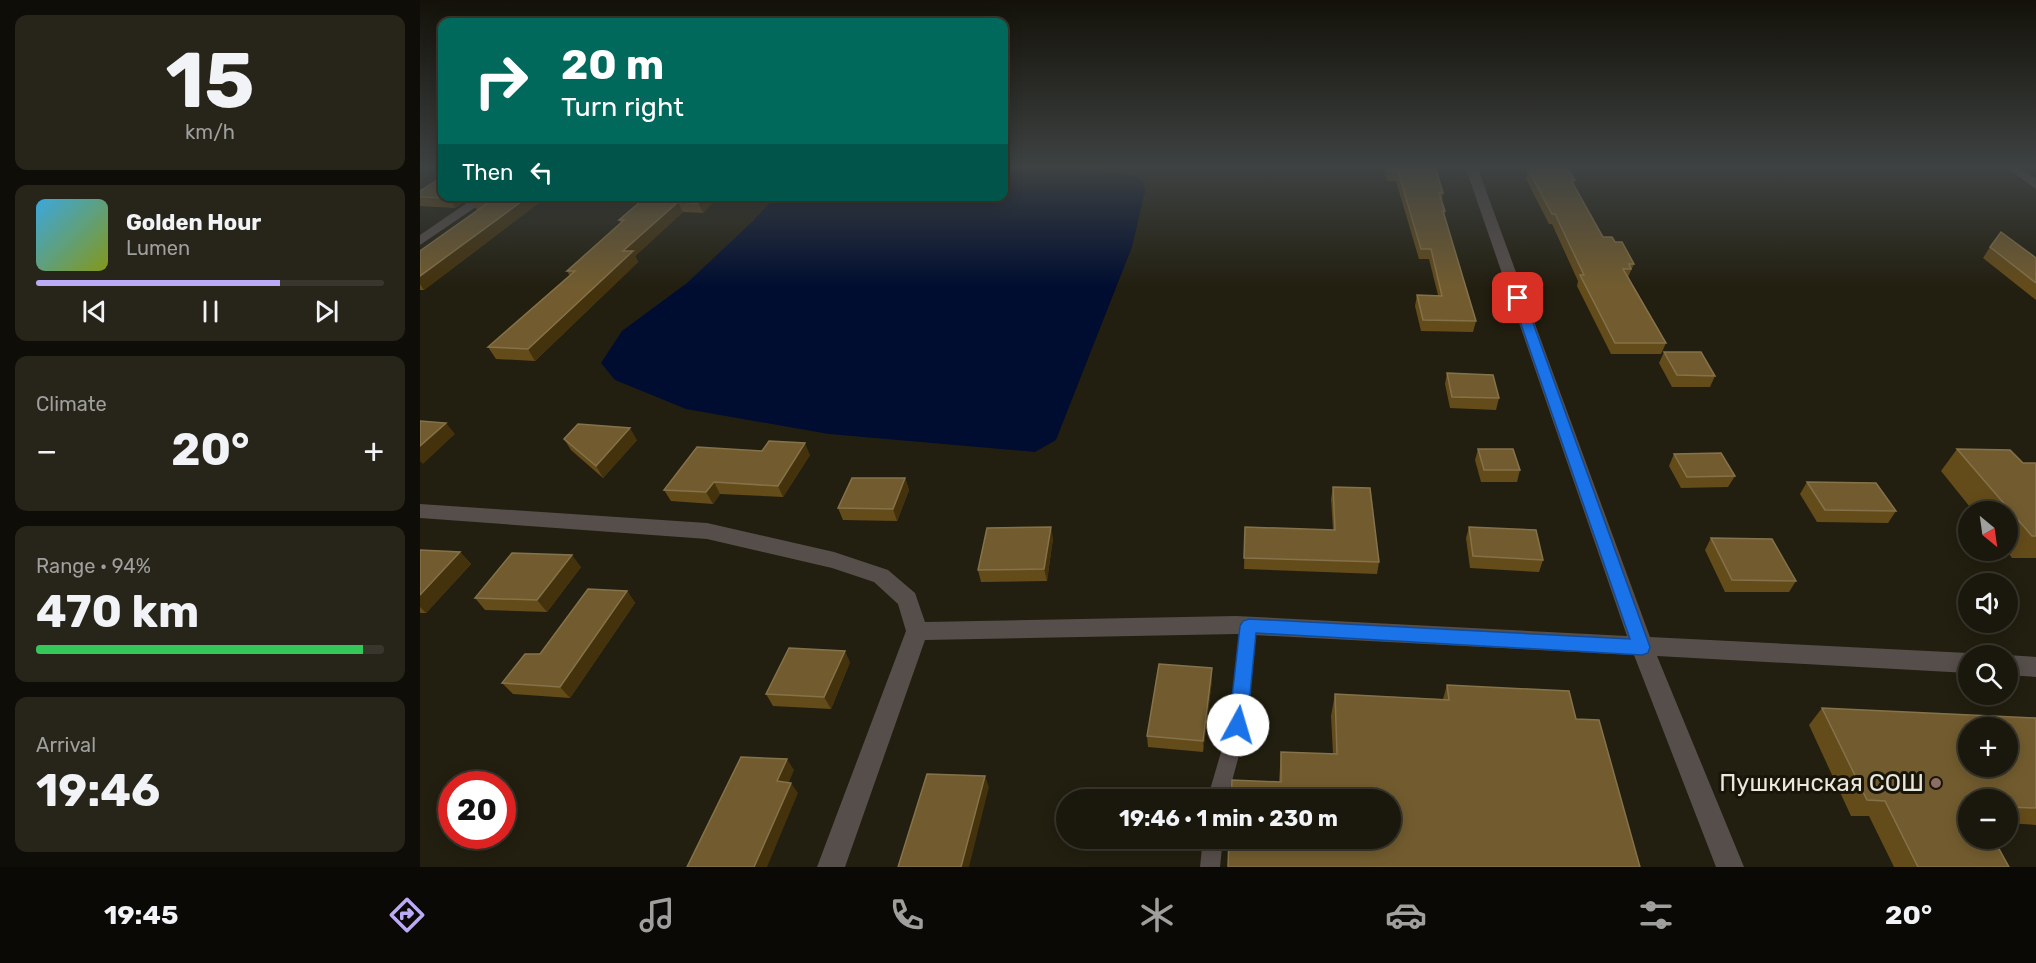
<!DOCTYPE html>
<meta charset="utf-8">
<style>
body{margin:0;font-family:Rubik,sans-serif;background:#27241a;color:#f1f3f6;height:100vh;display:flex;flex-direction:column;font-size:22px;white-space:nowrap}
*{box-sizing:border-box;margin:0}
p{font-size:20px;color:#9f9f9d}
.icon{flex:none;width:33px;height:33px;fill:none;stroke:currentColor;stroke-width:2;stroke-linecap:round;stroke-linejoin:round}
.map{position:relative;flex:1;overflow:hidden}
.panel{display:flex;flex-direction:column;gap:15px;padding:15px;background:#0e0d07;width:420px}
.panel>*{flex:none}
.guide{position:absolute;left:18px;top:18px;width:570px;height:183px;border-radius:12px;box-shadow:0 3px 15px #0003,0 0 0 2px #38362d;background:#00695c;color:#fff;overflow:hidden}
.needle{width:39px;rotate:151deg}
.fabs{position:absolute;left:1538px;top:501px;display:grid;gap:12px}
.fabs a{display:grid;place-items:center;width:60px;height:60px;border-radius:50%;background:#1a170c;box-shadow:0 3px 15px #0003,0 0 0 2px #38362d;font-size:30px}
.speed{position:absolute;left:18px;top:771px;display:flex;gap:12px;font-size:30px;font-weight:700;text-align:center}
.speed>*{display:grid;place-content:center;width:78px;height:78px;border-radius:50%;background:#1a170c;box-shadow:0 3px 15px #0003,0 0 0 2px #38362d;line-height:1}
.speed .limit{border:9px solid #d22;background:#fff;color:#111}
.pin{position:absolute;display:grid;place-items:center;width:51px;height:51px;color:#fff;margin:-26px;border-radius:12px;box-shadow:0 3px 9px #0006}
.me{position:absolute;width:66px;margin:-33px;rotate:6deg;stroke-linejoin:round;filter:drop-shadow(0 0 4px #0008)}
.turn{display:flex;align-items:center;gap:21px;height:126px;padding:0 24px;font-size:27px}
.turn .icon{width:78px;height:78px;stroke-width:2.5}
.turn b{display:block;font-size:42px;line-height:51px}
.then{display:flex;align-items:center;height:57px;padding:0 24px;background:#0003;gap:12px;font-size:22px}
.big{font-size:45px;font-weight:700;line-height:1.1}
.panel .widget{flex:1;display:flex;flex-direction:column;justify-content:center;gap:9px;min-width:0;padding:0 21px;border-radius:12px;background:#27241a}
.panel .dial{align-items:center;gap:0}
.dial b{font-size:78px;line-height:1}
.song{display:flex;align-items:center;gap:18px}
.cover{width:72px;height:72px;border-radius:9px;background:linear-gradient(135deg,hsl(200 70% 55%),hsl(70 70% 35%))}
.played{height:6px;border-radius:3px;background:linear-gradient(90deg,#bbaaf6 70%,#38362d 70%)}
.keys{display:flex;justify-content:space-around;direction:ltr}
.heat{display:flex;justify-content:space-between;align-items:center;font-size:33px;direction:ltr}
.charge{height:9px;border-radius:4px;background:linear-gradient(90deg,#34c759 94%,#38362d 0)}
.trip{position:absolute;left:636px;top:789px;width:345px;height:60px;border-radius:30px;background:#1a170c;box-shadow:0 3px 15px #0003,0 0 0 2px #38362d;font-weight:700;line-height:60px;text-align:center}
.dock{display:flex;height:96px;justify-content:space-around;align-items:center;background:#0a0905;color:#9f9f9d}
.dock .icon{width:42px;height:42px}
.dock .current{color:#bbaaf6}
.dock b{font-size:27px;color:#f1f3f6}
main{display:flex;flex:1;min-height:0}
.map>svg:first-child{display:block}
.water{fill:#000d30}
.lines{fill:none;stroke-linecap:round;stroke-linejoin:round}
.service{fill:#564e4b;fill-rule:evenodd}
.minor{fill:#564e4b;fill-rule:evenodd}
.tertiary{fill:#564e4b;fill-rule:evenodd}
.wall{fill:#644b1a}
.shaded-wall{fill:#44320d}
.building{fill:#725c2f;stroke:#85724a;stroke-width:1.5;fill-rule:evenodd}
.route{fill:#1a73e8;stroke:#114b97;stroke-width:1.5}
.education-dot{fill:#8d6e63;stroke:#191508;stroke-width:2}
.labels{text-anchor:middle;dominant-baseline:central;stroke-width:6;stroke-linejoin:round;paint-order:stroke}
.near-poi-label{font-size:24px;fill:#eae8de;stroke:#191508;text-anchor:end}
</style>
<main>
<section class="panel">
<div class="widget dial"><b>15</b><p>km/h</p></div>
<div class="widget">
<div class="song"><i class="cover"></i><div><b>Golden Hour</b><p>Lumen</p></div></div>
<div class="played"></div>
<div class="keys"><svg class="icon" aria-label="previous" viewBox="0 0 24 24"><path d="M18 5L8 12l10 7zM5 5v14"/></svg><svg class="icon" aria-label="pause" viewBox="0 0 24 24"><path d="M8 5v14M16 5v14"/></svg><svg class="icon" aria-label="next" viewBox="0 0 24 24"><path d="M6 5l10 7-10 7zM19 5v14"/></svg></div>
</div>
<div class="widget"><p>Climate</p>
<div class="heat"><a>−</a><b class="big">20°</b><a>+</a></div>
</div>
<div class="widget"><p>Range · 94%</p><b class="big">470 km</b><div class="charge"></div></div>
<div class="widget"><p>Arrival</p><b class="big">19:46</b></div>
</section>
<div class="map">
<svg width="1616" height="867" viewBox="0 0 1616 867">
<rect width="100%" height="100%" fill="#221f10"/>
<!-- water -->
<polygon class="water" points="584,166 622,166 714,175 723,182 725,191 712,247 636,440 615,452 409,434 266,409 195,380 181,363 202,331 267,283 332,222 355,197 584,196"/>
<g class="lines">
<!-- service -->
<g class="service">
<polygon points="829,619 835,621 837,626 827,725 807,800 787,800 809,725 821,626 823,621"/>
<polygon points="783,838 803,838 800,867 780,867"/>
</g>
<!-- minor -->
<g class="minor">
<polygon points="1045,166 1057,166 1230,637 1548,653 1555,656 1548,656 1548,673 1237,656 1324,867 1296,867 1214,655 816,634 505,640 425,867 397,867 486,631 478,604 454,582 412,568 287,539 0,518 0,504 287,523 414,552 468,570 495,593 505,622 816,616 1207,636"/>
<polygon points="57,196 72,196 0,245 0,235"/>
<polygon points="1587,655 1616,657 1616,677 1587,675"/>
</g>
<!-- tertiary -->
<polygon class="tertiary" points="1584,166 1598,166 1616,179 1616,189"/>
</g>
<!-- wall -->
<g class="wall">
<polygon points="963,166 1015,166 1023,193 1022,201 1025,211 1024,217 1056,321 1053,332 1001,331 995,306 997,295 1018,295 1009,259 999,259 976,181 967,181"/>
<polygon points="1104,166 1146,166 1155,180 1154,184 1183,237 1195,242 1214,264 1208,277 1246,343 1241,354 1191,354 1157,286 1158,281 1132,224 1129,224 1106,179 1107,171"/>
<polygon points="0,191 22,196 52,196 35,208 0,206"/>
<polygon points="128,196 4,290 0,290 0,251 59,210 56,209 50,199"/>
<polygon points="227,196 299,196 283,213 263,212 215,256 218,262 115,361 76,359 68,347 150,276 147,271 201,223 199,220"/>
<polygon points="1570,247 1616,258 1616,300 1563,258"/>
<polygon points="1244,352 1295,376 1290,387 1252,387 1239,363"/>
<polygon points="1027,373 1079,398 1076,410 1030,408 1025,384"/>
<polygon points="144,439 217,440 183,478 151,450"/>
<polygon points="1058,449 1100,470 1097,482 1061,482 1055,460"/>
<polygon points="1537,449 1603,463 1616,463 1616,558 1592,558 1586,550 1587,550 1587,512 1554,512 1521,471"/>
<polygon points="342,451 390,455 363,497 300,494 293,504 251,501 244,490"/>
<polygon points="1254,454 1315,476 1308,487 1261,488 1249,466"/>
<polygon points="485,478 489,490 477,521 423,520 418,508"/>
<polygon points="1387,482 1476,511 1468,523 1397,522 1380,494"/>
<polygon points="913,487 959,562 957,574 824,569 825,527 913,530 911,499"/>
<polygon points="1049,527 1123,560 1119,572 1050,568 1046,538"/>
<polygon points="633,538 627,581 561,582 558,570"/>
<polygon points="1291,538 1376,581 1369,592 1305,592 1285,550"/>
<polygon points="0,550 40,552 51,564 6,613 0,613"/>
<polygon points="161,567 127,612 65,610 55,598"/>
<polygon points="207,591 215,603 150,698 93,694 82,683 120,654"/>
<polygon points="430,662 411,709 353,706 346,694"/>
<polygon points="792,668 792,680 783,752 728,747 727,736"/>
<polygon points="1027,685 1149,691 859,782 861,752 913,754 911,716 915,694 1023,699"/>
<polygon points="1402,708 1616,718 1616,825 1587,823 1587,800 1548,800 1589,867 1474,867 1449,816 1431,816 1389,725"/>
</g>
<!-- shaded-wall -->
<g class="shaded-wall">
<polygon points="31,196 52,196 35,208 29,198"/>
<polygon points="109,196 128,196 4,290 0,284 0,276"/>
<polygon points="284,196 299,196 283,213 278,203"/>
<polygon points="258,202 263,212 215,256 218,262 115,361 108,349 203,251"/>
<polygon points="26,423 35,434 3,464 0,461 0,446"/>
<polygon points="210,428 217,440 183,478 176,466"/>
<polygon points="385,443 390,455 363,497 358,486"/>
<polygon points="485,478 489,490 477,521 473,509"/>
<polygon points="294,482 300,494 293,504 286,492"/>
<polygon points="631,527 633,538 627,581 624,569"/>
<polygon points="40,552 51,564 6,613 0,607 0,595"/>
<polygon points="152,555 161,567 127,612 117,600"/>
<polygon points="207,591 215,603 150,698 140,687"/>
<polygon points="425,651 430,662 411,709 404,697"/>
<polygon points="792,668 792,680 783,752 783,741"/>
<polygon points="367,759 374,770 365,792 357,781"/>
<polygon points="565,776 569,787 549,867 541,867"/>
<polygon points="371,783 378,793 347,867 334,867"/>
</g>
<!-- building -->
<g class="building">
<polygon points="967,166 1015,166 1023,193 1019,193 1025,211 1023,211 1056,321 1003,320 997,295 1022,296 1011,249 1001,249 978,171 968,171"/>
<polygon points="1113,166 1146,166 1155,180 1151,180 1183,237 1192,237 1195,242 1202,242 1214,264 1209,264 1211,269 1203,269 1246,343 1195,343 1160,275 1164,275 1135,214 1132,214 1108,169 1114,169"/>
<polygon points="22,177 22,196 31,196 29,198 0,197 0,191"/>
<polygon points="54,196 109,196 0,276 0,251 72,200 50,199"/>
<polygon points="227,196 284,196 278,203 258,202 203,251 213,251 108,349 68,347 155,271 147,271 204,220 199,220"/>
<polygon points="1581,232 1616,258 1616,283 1570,247"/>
<polygon points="1244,352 1281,352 1295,376 1257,375"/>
<polygon points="1027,373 1073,375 1079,398 1032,397"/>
<polygon points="0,421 26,423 0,446"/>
<polygon points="158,424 210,428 176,466 144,439"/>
<polygon points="349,441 385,443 358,486 294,482 286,492 244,490 277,447 342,451"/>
<polygon points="1058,449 1093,449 1100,470 1064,470"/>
<polygon points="1537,449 1590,450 1603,463 1616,463 1616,536 1612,536"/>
<polygon points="1301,453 1315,476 1267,477 1254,454"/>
<polygon points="432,478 485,478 473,509 418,508"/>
<polygon points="1387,482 1456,483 1476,511 1405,510"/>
<polygon points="913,487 950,488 959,562 824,558 825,527 915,530"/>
<polygon points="631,527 624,569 558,570 567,528"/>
<polygon points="1049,527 1116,530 1123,560 1053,556"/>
<polygon points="1291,538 1352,539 1376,581 1312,580"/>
<polygon points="0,550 40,552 0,595"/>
<polygon points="92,553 152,555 117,600 55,598"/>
<polygon points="168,589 207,591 140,687 82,683 105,654 120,654"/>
<polygon points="369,648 425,651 404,697 346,694"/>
<polygon points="739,664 792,668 783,741 727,736"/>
<polygon points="1027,685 1149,691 1156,719 1179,720 1220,867 808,867 809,838 970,838 970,800 811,800 812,780 861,782 861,752 917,754 915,694 1029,700"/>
<path d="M 1402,708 L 1616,718 L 1616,808 L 1587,807 L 1587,800 L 1548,800 L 1548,838 L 1573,838 L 1589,867 L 1498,867 L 1465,801 L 1447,800 ZM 1548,728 L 1587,728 L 1587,766 L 1548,766 Z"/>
<polygon points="321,757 367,759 357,781 371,783 334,867 267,867"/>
<polygon points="507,774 565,776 541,867 478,867"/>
</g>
<!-- sky -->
<linearGradient id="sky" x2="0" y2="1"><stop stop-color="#131109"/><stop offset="0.58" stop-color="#3e4242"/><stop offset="1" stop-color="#3e4242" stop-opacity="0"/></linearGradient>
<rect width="1616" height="288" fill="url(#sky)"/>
<!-- route -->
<polygon class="route" points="1098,294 1104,298 1230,647 1228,653 1222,655 836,633 827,725 825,731 818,733 811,731 809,725 820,626 823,621 829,619 1210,639 1092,298"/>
<!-- markers -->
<circle class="education-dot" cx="1516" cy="783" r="6"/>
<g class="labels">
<!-- near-poi labels -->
<g class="near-poi-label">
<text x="1504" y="783">Пушкинская СОШ</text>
</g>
</g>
</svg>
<div class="fabs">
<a><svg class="needle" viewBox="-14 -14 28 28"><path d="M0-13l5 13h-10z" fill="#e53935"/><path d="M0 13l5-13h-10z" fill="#9f9f9d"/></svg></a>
<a><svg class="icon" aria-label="sound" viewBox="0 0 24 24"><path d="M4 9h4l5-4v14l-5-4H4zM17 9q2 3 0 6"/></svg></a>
<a><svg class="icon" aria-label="search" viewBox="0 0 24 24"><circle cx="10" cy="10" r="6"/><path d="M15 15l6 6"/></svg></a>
<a>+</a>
<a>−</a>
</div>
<div class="speed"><div class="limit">20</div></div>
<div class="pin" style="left:1098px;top:298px;background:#d93025"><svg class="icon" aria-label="arrive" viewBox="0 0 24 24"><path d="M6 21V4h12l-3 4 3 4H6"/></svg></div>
<svg class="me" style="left:818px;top:725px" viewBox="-20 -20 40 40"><circle r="19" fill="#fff"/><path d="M0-13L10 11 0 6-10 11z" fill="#1a73e8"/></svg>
<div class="trip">19:46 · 1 min · 230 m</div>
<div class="guide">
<div class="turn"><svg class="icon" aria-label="right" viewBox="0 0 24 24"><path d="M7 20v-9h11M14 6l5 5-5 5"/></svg><div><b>20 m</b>Turn right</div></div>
<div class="then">Then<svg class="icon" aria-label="left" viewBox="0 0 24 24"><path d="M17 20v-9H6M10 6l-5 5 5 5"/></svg></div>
</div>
</div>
</main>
<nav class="dock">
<b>19:45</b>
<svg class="icon current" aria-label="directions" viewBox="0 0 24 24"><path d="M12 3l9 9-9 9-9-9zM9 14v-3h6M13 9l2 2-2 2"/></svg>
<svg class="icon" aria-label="music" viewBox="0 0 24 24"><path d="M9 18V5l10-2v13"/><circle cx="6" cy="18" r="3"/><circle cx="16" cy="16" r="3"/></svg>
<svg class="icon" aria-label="phone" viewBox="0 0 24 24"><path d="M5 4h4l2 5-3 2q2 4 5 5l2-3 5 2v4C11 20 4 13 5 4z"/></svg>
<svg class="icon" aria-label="climate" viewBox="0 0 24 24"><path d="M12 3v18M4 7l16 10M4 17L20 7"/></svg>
<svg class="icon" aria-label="car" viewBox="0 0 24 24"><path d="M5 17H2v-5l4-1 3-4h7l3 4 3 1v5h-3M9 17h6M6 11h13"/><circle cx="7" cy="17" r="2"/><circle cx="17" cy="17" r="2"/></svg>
<svg class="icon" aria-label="filters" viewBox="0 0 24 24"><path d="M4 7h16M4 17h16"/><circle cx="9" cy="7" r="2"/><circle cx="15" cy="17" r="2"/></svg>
<b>20°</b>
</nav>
